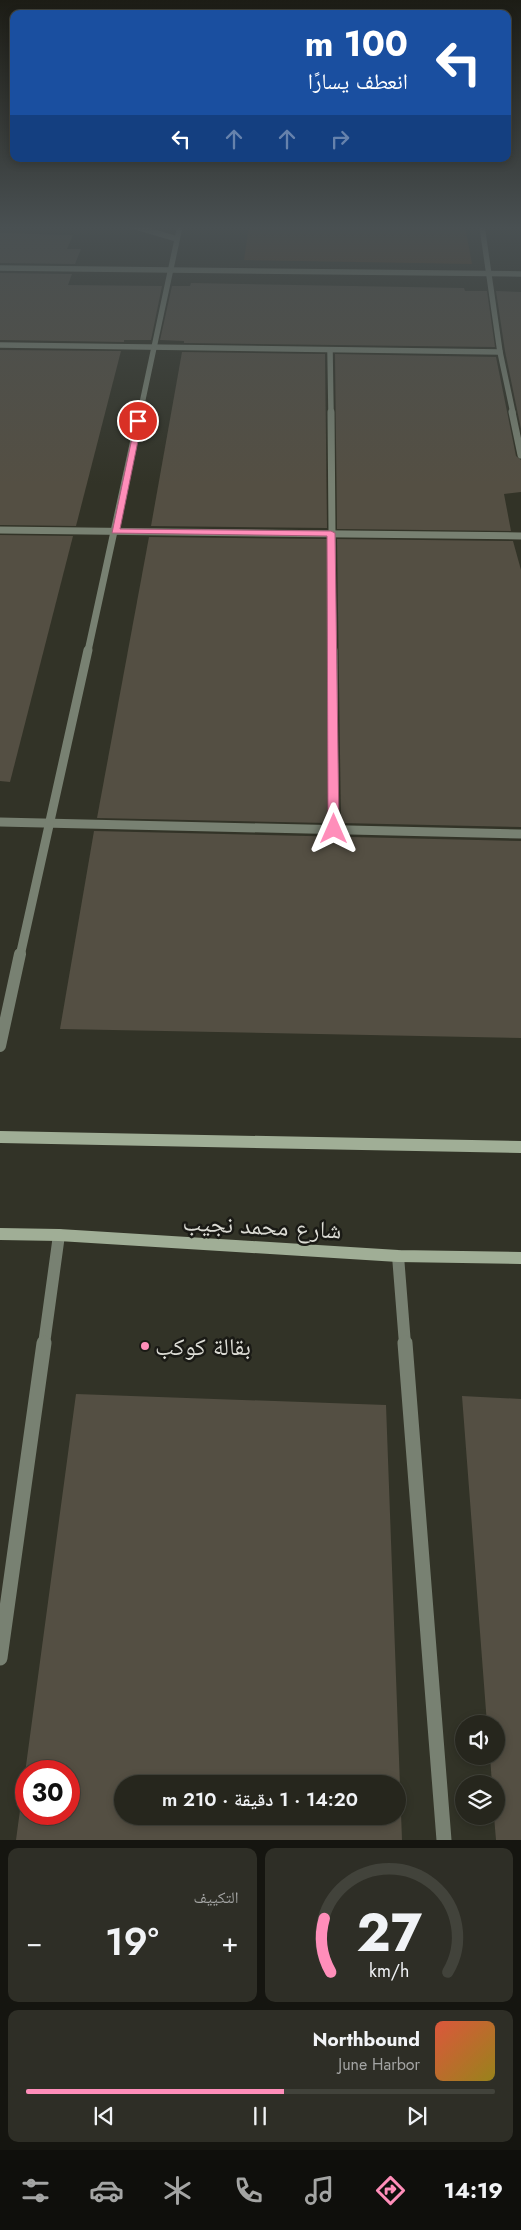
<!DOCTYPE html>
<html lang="ar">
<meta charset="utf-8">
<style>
body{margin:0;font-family:Jost,"Noto Naskh Arabic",sans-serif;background:#2e2e26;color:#f1f3f6;direction:rtl;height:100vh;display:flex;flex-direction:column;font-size:19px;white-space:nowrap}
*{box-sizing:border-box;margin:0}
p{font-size:16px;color:#a4a5a4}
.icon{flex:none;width:28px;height:28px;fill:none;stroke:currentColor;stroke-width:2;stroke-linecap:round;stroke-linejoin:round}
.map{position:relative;height:1840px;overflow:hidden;direction:ltr}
.panel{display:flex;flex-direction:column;gap:8px;padding:8px;background:#151510;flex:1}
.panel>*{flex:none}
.guide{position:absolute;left:10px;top:10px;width:501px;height:152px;border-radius:10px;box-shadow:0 2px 8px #0003,0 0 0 1px #42433b;direction:rtl;background:#1a4fa0;color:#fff;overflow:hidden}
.controls{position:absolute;left:455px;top:1715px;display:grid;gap:10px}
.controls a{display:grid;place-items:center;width:50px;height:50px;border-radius:50%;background:#26261d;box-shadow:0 2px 8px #0003,0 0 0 1px #42433b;font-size:25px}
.speed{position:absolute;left:15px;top:1760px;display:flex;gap:10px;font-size:25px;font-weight:700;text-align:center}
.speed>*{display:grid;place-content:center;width:65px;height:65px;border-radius:50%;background:#26261d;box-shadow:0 2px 8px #0003,0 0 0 1px #42433b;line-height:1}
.speed .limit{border:8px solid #d22;background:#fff;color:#111}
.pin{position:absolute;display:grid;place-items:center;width:42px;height:42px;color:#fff;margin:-21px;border:2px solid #fff;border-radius:50%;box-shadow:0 1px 5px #0007}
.me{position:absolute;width:55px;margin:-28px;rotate:0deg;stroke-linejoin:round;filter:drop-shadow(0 0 4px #0008)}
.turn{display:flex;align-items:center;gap:18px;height:105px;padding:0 20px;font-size:22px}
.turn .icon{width:65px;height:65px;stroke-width:2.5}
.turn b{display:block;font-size:35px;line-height:42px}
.lanes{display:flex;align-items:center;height:48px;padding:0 20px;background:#0003;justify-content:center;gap:25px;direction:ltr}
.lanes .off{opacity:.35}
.big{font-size:38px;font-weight:600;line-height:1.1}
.panel .tile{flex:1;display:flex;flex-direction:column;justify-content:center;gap:8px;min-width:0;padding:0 18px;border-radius:10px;background:#2e2e26}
.panel .dial{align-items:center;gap:0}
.dial svg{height:130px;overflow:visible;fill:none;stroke:#42433b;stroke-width:7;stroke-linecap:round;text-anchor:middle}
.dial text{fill:#f1f3f6;stroke:none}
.song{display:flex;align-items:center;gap:15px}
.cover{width:60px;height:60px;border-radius:8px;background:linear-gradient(135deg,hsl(10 70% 55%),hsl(50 70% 35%))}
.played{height:5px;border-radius:2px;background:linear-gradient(90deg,#ff8eba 55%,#42433b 55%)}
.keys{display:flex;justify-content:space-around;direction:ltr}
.heat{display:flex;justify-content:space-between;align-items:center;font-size:28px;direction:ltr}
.panel .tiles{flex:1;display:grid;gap:8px;grid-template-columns:1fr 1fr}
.tile:last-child{grid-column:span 2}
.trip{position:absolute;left:114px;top:1775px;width:292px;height:50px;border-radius:25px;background:#26261d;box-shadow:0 2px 8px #0003,0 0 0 1px #42433b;font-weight:600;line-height:50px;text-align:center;direction:rtl}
.tabs{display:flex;height:80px;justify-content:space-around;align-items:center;background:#0f0f0c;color:#a4a5a4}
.tabs .icon{width:35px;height:35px}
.tabs .selected{color:#ff8eba}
.tabs b{font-size:22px;color:#f1f3f6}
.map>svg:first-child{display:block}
.green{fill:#563d25}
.building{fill:#544f43;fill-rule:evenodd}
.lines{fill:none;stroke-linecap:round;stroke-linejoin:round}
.minor-far4{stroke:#788172;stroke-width:5.5}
.minor-far3{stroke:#788172;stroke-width:7}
.minor-far2{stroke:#788172;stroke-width:9}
.minor-far1{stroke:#788172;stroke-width:12}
.minor{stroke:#788172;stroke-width:15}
.secondary{stroke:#a0ae96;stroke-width:12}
.route{fill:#ff8eba;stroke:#a65c79}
.poi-dot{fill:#ff8eba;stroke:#1a1a15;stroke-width:2}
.labels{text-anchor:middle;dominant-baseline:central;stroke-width:5;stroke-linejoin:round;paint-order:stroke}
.near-street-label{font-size:24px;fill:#dcdcd5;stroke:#1a1a15}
.near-poi-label{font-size:24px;fill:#dcdcd5;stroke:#1a1a15;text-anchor:start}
</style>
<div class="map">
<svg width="521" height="1840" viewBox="0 0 521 1840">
<rect width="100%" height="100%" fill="#323327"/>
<!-- green -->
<polygon class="green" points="249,226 465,226 472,264 244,260"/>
<!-- building -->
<g class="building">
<polygon points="0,233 73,235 67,249 81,249 75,264 0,263"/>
<polygon points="0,273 72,274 68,285 162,286 151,340 124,340 124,342 0,340"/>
<polygon points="191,283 464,288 465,291 487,291 495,347 184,343 184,341 160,340 172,286 190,286"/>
<polygon points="496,291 521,292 521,429 505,351"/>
<polygon points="0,350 121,351 76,526 0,525"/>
<polygon points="182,352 325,354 327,528 151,526"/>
<polygon points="335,354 496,357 516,456 521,460 521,492 504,494 511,531 337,529"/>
<polygon points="0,535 73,536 10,782 0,781"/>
<polygon points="149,537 327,539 327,823 97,818"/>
<polygon points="337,539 513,541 521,570 521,827 341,823"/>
<polygon points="94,831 521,841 521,1038 60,1029"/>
<path d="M 76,1394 L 386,1405 L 402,1840 L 16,1840 ZM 26,1771 L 69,1771 L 69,1814 L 26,1814 ZM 122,1784 L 398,1784 L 398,1816 L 122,1816 Z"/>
<polygon points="462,1396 521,1399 521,1840 496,1840 494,1816 496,1816 496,1784 492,1784 490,1756 496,1756 496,1724 487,1724"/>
</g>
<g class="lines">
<!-- minor-far4 -->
<g class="minor-far4">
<polyline points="133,226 177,239"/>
<polyline points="482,226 500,352 513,413"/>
<polyline points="0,268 521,274"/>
<polyline points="0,345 500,352"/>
<polyline points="330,350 331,413"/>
<polyline points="140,413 180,226"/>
</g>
<!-- minor-far3 -->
<g class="minor-far3">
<polyline points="331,412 333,651"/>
<polyline points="512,412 521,455"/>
<polyline points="0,530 521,536"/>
<polyline points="88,651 140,412"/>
</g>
<!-- minor-far2 -->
<g class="minor-far2">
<polyline points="333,650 334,829"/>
<polyline points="0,822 521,834"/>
<polyline points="20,956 88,650"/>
</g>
<!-- minor-far1 -->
<g class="minor-far1">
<polyline points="0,1046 20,954"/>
<polyline points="398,1256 405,1344"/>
<polyline points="44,1344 59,1235"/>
</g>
<!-- minor -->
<g class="minor">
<polyline points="405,1343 444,1840"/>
<polyline points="0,1658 44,1343"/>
</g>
<!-- secondary -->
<g class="secondary">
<polyline points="0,1137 521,1147"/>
<polyline points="0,1234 59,1235 398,1256 521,1258"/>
</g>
</g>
<!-- sky -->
<linearGradient id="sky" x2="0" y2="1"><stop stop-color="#1c1c15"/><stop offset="0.47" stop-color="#495052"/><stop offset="1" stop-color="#495052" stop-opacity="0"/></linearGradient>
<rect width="521" height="484" fill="url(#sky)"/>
<!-- route -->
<polygon class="route" points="136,419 142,421 120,529 331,531 335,533 339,829 337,832 330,832 328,829 327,536 112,533"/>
<!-- markers -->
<circle class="poi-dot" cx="145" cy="1346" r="5"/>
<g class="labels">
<!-- near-street labels -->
<g class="near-street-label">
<text transform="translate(262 1226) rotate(3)">شارع محمد نجيب</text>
</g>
<!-- near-poi labels -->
<g class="near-poi-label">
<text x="155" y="1346">بقالة كوكب</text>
</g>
</g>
</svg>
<div class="controls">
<a><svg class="icon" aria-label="sound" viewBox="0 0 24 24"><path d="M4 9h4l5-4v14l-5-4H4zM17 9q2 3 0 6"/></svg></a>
<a><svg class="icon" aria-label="layers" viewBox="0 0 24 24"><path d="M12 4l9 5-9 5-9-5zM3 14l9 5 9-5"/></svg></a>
</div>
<div class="speed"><div class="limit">30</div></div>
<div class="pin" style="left:138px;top:421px;background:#d93025"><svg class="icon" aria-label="arrive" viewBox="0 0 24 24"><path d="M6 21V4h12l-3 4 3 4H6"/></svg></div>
<svg class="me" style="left:334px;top:829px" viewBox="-20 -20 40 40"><path d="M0-17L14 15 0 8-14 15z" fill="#ff8eba" stroke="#fff" stroke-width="4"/></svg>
<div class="trip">14:20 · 1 دقيقة · 210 m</div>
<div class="guide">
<div class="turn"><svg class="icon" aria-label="left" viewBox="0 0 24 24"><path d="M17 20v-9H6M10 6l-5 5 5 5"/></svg><div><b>100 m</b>انعطف يسارًا</div></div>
<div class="lanes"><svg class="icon" aria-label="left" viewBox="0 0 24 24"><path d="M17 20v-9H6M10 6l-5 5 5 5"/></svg><svg class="icon off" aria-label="ahead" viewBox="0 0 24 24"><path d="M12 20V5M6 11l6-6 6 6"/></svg><svg class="icon off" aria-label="ahead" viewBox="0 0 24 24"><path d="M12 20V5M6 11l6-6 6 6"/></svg><svg class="icon off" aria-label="right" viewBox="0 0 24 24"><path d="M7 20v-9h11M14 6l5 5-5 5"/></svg></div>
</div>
</div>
<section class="panel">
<div class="tiles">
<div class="tile dial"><svg viewBox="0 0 100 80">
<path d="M14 69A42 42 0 1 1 86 69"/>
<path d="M14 69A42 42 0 0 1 10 36" stroke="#ff8eba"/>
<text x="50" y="56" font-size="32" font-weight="700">27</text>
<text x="50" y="72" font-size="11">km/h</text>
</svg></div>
<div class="tile"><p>التكييف</p>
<div class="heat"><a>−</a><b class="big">19°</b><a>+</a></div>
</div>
<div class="tile">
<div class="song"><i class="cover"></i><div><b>Northbound</b><p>June Harbor</p></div></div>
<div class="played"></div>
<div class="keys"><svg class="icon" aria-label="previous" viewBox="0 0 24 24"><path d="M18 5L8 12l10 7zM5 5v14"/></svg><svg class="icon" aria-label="pause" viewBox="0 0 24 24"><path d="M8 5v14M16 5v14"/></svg><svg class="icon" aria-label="next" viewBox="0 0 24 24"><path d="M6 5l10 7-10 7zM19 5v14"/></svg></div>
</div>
</div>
</section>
<nav class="tabs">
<b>14:19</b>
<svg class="icon selected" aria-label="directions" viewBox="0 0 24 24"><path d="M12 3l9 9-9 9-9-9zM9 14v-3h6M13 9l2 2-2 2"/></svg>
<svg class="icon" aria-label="music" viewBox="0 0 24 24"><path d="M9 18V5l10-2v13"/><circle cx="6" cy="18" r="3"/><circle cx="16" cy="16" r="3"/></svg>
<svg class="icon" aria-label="phone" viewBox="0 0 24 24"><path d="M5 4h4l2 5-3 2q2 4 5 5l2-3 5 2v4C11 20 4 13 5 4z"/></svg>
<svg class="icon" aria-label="climate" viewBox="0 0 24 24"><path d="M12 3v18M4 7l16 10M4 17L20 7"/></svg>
<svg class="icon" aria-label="car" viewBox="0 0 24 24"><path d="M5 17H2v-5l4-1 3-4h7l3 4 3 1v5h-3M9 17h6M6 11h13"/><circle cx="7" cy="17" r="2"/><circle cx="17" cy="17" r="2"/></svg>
<svg class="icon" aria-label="filters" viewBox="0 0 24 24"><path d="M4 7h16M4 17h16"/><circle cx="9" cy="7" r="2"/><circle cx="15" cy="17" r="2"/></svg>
</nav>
